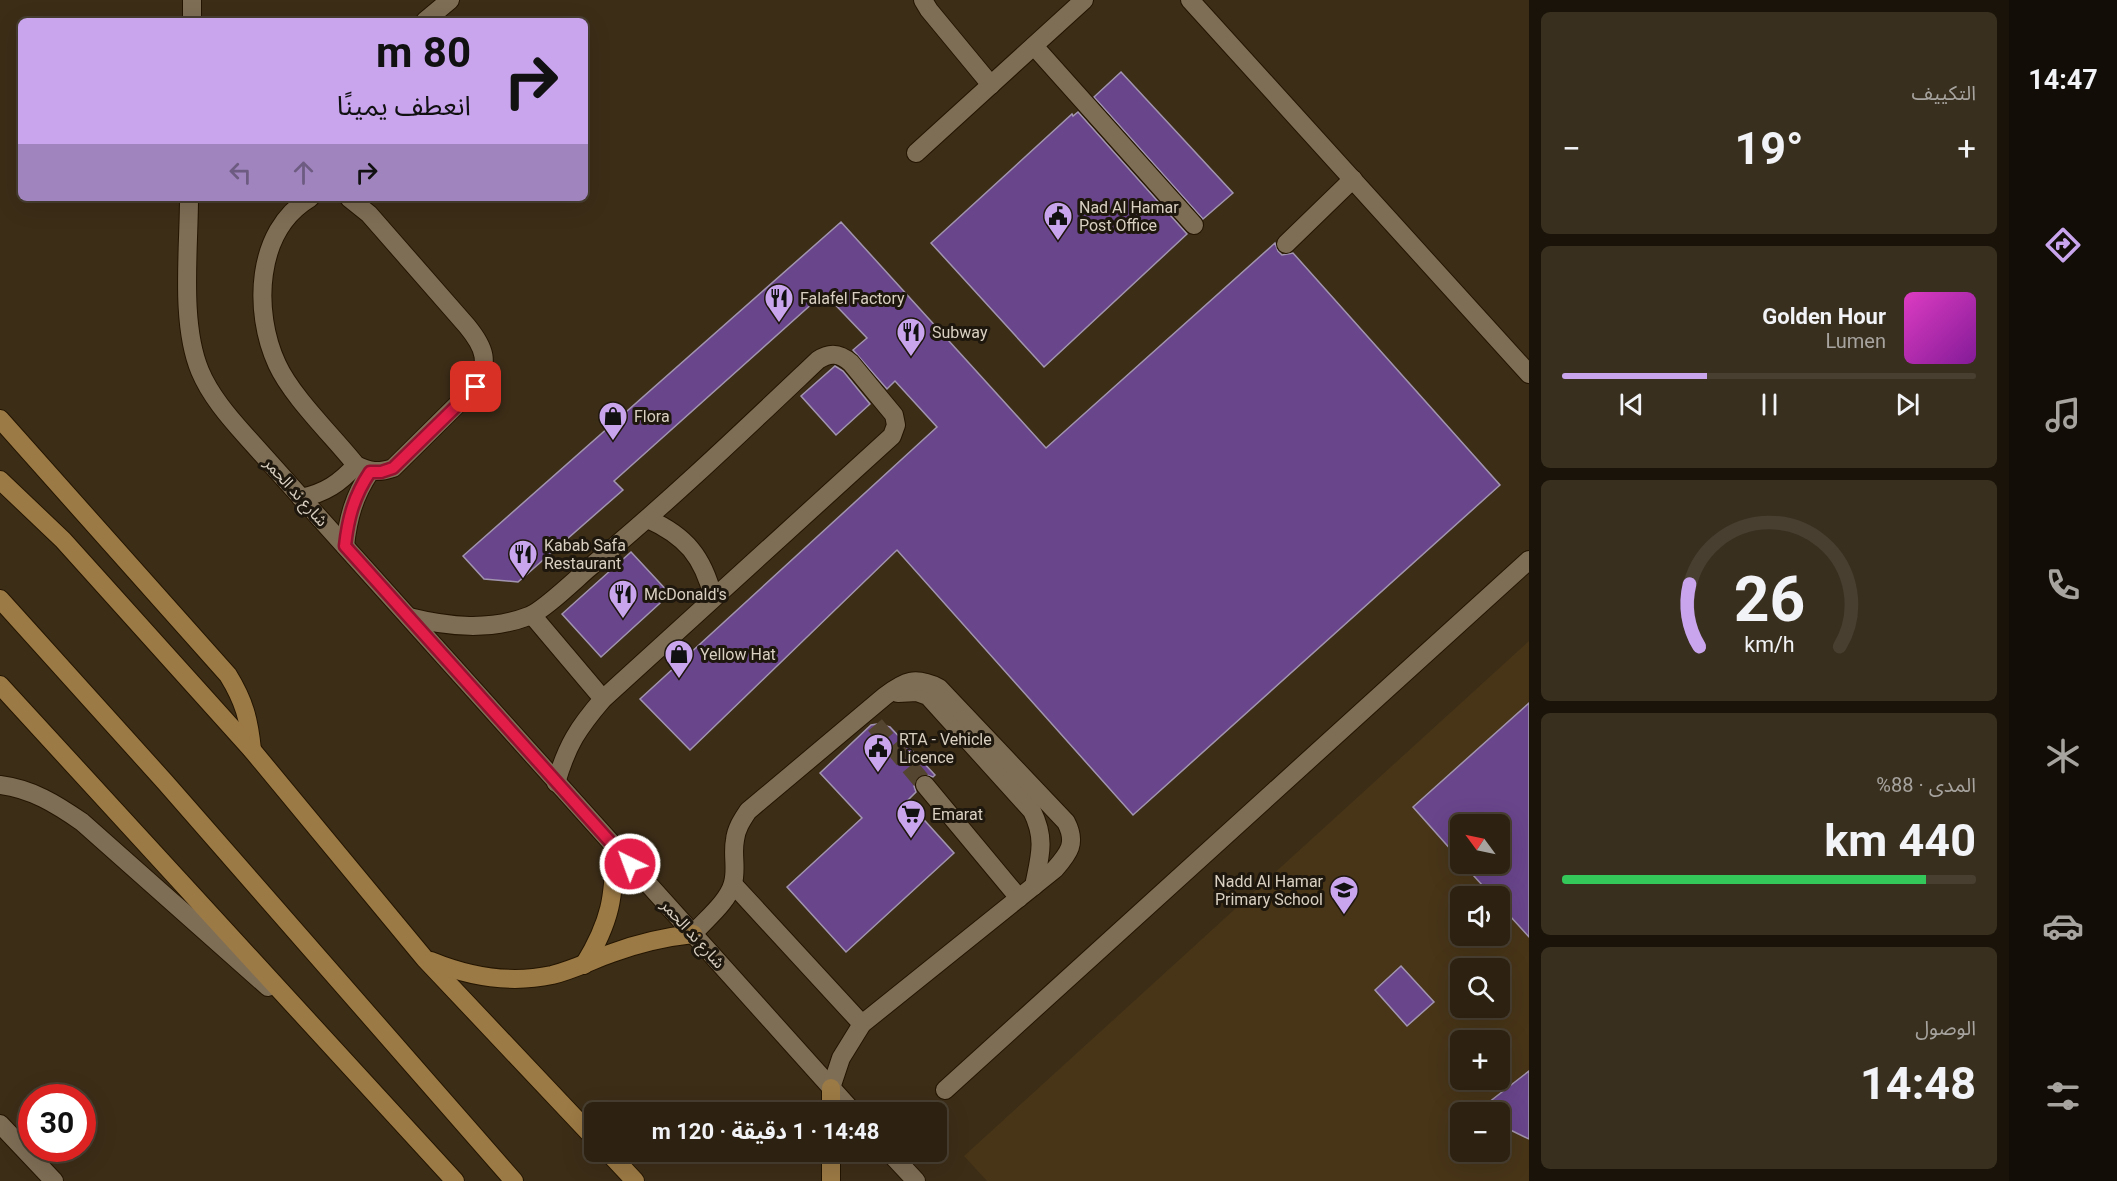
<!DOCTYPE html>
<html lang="ar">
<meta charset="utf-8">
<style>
body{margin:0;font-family:Roboto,"Noto Sans Arabic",sans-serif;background:#392f1f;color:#f1f3f6;direction:rtl;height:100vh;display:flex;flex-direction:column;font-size:22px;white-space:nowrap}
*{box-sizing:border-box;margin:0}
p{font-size:20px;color:#a7a49f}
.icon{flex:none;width:33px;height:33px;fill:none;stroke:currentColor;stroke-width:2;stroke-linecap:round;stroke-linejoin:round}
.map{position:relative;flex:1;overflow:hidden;direction:ltr}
.panel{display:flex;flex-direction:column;gap:12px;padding:12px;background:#191309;width:480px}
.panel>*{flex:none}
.banner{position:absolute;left:18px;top:18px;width:570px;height:183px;border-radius:9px;box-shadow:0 6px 24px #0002,0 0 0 2px #483f31;direction:rtl;background:#c9a5ee;color:#111;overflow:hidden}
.needle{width:39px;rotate:303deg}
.controls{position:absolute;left:1450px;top:814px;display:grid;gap:12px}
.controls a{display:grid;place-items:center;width:60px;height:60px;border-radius:9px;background:#2d2211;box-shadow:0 6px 24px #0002,0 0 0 2px #483f31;font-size:30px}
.speed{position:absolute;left:18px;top:1084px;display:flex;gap:12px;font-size:30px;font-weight:700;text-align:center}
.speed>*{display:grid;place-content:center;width:78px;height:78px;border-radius:50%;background:#2d2211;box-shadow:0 6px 24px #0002,0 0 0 2px #483f31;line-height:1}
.speed .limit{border:9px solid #d22;background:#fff;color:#111}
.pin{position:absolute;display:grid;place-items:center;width:51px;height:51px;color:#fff;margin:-26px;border-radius:12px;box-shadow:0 3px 9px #0006}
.me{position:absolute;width:66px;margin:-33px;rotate:318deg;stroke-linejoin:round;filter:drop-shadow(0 0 4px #0008)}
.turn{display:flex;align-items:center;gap:21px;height:126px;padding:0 18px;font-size:27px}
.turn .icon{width:78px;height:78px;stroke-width:2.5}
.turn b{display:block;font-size:42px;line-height:51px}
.lanes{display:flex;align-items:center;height:57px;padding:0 18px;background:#0003;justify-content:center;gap:30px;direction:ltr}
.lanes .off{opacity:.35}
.big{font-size:45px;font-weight:700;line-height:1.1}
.panel .tile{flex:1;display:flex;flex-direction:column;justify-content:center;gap:9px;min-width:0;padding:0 21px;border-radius:9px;background:#392f1f}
.panel .dial{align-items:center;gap:0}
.dial svg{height:156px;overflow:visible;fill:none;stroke:#483f31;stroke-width:7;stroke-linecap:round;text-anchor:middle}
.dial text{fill:#f1f3f6;stroke:none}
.song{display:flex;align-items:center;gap:18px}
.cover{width:72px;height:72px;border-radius:9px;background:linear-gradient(135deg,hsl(310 70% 55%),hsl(290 70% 35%))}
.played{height:6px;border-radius:3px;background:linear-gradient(90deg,#c9a5ee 35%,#483f31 35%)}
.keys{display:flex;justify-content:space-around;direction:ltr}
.heat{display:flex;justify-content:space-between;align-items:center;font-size:33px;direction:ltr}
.charge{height:9px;border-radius:4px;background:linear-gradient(90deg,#34c759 88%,#483f31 0)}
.trip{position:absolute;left:584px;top:1102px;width:363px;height:60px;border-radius:9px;background:#2d2211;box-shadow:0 6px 24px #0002,0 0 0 2px #483f31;font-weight:700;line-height:60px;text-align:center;direction:rtl}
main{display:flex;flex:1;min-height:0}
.tabs{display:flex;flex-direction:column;width:108px;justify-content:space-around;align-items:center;background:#120e07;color:#a7a49f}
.tabs .icon{width:42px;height:42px}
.tabs .selected{color:#c9a5ee}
.tabs b{font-size:27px;color:#f1f3f6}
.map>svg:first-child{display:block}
.built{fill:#483518;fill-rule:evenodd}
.building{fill:#69458b;stroke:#a295b0;stroke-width:1.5}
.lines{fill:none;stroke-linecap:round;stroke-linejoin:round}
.minor-tunnel{stroke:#544531;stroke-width:18;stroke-dasharray:18 9;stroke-linecap:butt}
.minor-casing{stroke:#231501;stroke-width:20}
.major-casing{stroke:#231501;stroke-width:20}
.minor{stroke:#7f6e56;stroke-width:18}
.major{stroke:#9c7a45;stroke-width:18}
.route-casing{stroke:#92132f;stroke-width:15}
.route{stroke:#e11d48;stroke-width:10}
.labels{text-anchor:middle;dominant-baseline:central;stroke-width:6;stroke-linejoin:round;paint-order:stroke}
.poi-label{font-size:16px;fill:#d9d0c2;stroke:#1e170d;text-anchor:start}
.street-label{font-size:16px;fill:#d9d0c2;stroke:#1e170d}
</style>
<main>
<nav class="tabs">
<b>14:47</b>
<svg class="icon selected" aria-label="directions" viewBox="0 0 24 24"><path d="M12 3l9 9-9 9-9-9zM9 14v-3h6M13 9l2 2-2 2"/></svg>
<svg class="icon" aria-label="music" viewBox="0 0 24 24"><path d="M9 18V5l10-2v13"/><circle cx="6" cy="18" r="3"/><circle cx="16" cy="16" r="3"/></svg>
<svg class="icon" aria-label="phone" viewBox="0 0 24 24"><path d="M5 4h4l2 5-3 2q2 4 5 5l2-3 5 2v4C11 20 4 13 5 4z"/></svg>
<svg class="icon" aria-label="climate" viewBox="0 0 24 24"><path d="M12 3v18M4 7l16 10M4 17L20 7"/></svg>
<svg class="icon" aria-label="car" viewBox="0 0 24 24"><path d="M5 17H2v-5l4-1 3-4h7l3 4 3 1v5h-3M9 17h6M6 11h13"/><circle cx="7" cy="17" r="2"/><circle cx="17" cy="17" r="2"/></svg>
<svg class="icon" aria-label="filters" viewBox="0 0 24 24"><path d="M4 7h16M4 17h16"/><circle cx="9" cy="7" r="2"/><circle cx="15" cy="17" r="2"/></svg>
</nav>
<section class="panel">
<div class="tile"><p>التكييف</p>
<div class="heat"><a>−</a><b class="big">19°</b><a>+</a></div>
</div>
<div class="tile">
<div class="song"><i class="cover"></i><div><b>Golden Hour</b><p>Lumen</p></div></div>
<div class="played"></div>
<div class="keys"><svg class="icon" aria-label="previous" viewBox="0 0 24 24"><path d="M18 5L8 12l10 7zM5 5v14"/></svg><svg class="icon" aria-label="pause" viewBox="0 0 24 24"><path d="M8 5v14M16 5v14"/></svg><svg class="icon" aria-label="next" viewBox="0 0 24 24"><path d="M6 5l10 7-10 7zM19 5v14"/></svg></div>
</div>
<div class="tile dial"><svg viewBox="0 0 100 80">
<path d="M14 69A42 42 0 1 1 86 69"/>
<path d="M14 69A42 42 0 0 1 9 37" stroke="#c9a5ee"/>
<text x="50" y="56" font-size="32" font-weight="700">26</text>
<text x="50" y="72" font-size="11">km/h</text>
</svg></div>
<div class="tile"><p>المدى · 88%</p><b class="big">440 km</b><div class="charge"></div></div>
<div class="tile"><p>الوصول</p><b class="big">14:48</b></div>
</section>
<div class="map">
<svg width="1529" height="1181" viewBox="0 0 1529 1181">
<rect width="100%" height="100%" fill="#3c2d17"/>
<!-- built -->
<path class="built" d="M 1529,641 L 1529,1181 L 987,1181 L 964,1156 ZM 1461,825 L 1500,825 L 1500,864 L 1461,864 ZM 1461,897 L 1500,897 L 1500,936 L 1461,936 ZM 1461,969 L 1500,969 L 1500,1008 L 1461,1008 ZM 1461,1041 L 1500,1041 L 1500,1080 L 1461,1080 ZM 1461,1113 L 1500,1113 L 1500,1152 L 1461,1152 Z"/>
<!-- building -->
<g class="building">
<polygon points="1121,72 1233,193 1203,219 1094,97"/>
<polygon points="1078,112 1187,234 1044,367 931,243 1072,114 1073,116"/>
<polygon points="841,222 1046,448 1275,243 1278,251 1282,255 1293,253 1500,485 1133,815 897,550 690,750 640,699 937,427 895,381 887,389 853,350 867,338 824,293 614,481 623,490 518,582 484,579 463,556"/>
<polygon points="835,366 843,371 870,404 836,435 801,396"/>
<polygon points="631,552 670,594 601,657 562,614"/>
<polygon points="1529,703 1529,937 1500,905 1500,897 1493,897 1463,864 1500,864 1500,825 1461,825 1461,861 1413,807"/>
<polygon points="877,724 890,727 935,775 933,777 924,774 917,777 914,786 916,792 907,801 954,853 846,952 787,887 862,818 820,773 871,725"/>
<polygon points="1401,966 1434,1002 1407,1026 1375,990"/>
<polygon points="1529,1071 1529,1139 1500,1125 1500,1113 1475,1113"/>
</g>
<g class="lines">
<!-- minor-tunnel -->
<polyline class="minor-tunnel" points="875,725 925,785"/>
<!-- minor casing -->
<g class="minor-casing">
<g id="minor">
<polyline points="923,0 929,10 991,85"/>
<polyline points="1190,0 1529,374"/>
<polyline points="192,21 192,0"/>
<polyline points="425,21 450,0"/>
<polyline points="1034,46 1194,225"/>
<polyline points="916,153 1084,0"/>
<path d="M 189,198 C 189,250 180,323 200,371 C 210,395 228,416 245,435 L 854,1113"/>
<path d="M 310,198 C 255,231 253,312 277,364 C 292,397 333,436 356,465 C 370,472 378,473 393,468 L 475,387 C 490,362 485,348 467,326 L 369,214 L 349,198"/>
<polyline points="1286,244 1353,179"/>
<path d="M 301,498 C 325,493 340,483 356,465"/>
<path d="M 648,519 C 686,536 703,557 713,597"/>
<path d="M 345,546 C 348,518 354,496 370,472"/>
<polyline points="532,615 603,699"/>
<path d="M 409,617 C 449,627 490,631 529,616 C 543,611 576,579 589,568 C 669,502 743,431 818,360 C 830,352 840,353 851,363 L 894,415 L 896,425 L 892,436 L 603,699 C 578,728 567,745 556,783"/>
<path d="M 898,693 L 917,692 L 928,696 L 1032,811 C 1046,839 1040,856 1034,886"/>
<path d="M 0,785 C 32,789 56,804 82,822 L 268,987"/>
<polyline points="925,785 1019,898"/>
<polyline points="733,884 862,1024"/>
<path d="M 693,934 C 706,919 728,902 733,883 C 737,868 732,854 735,840 C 736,829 742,820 748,811 L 885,696 C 905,681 915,676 939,688 L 1066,822 C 1077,843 1069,853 1055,869 L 862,1024 L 841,1058 L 831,1088"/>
<polyline points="945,1090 1529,560"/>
<polyline points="0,1124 54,1181"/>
<polyline points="889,1152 916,1181"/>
</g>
</g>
<!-- major casing -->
<g class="major-casing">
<g id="major">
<path d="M 0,419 L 228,675 C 244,701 249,719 252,750"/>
<polyline points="0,480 63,540 252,750 425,959 594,1138"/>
<polyline points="0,599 165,782 514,1181"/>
<polyline points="0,685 455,1181"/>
<path d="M 431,961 C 470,977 510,984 552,975 C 573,970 592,960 612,953 C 639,943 665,937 693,934"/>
<path d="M 584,965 C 611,921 614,897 615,846"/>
<polyline points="831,1088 831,1113"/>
<polyline points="608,1152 635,1181"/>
<polyline points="831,1152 831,1181"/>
</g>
</g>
<!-- minor -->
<use href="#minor" class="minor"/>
<!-- major -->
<use href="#major" class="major"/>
</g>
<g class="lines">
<!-- route casing -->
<g class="route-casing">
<path id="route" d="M 476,387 L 393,468 L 381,472 L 370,472 C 354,496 348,518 345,546 L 630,864"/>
</g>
<!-- route -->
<use href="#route" class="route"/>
</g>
<!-- icons -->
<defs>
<g id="civic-pin" transform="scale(1.5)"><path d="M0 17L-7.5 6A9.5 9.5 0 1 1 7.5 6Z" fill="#c9a5ee" stroke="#1e170d"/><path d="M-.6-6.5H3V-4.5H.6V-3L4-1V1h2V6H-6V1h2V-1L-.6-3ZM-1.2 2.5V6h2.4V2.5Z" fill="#111"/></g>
<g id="restaurant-pin" transform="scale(1.5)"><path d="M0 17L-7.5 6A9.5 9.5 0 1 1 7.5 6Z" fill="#c9a5ee" stroke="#1e170d"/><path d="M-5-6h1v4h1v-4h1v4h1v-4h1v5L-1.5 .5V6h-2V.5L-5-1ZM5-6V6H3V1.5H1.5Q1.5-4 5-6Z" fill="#111"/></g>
<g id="shop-pin" transform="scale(1.5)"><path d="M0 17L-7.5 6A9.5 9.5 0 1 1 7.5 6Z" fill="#c9a5ee" stroke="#1e170d"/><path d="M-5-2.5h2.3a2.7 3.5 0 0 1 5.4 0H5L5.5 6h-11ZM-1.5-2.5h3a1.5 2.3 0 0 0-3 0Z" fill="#111"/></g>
<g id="supermarket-pin" transform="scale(1.5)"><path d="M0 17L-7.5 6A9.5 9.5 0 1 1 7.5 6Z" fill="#c9a5ee" stroke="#1e170d"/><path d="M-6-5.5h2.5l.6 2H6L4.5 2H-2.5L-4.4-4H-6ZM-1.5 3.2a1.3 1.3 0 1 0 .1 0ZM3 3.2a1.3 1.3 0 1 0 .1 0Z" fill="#111"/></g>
<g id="school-pin" transform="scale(1.5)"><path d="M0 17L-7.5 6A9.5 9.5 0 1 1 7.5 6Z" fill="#c9a5ee" stroke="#1e170d"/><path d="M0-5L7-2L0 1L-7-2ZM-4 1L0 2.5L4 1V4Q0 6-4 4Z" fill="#111"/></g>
</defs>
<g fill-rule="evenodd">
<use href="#civic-pin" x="1058" y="216"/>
<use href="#restaurant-pin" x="779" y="298"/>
<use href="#restaurant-pin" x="911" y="332"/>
<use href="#shop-pin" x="613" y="416"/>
<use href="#restaurant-pin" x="523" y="554"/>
<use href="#restaurant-pin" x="623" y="594"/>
<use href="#shop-pin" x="679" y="654"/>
<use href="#civic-pin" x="878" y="748"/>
<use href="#supermarket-pin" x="911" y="814"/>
<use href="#school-pin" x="1344" y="890"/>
</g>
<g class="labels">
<!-- poi labels -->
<g class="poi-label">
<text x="1079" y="207">Nad Al Hamar<tspan x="1079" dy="18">Post Office</tspan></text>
<text x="800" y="298">Falafel Factory</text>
<text x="932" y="332">Subway</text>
<text x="634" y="416">Flora</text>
<text x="544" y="545">Kabab Safa<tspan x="544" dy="18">Restaurant</tspan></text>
<text x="644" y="594">McDonald's</text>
<text x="700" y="654">Yellow Hat</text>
<text x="899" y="739">RTA - Vehicle<tspan x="899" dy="18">Licence</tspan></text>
<text x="932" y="814">Emarat</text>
<text x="1323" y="881" text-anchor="end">Nadd Al Hamar<tspan x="1323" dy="18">Primary School</tspan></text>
</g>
<!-- street labels -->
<g class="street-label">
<text transform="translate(296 492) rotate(48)">شارع ند الحمر</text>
<text transform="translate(693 934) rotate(48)">شارع ند الحمر</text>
</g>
</g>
</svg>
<div class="controls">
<a><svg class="needle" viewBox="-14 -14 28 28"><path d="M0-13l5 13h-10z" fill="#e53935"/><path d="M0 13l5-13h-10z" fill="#a7a49f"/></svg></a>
<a><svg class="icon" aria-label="sound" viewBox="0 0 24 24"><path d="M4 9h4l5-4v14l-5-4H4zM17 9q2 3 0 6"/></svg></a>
<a><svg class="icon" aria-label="search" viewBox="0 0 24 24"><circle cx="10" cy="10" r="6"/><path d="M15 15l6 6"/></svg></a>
<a>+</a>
<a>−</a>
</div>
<div class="speed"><div class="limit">30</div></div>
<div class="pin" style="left:476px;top:387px;background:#d93025"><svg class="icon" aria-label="arrive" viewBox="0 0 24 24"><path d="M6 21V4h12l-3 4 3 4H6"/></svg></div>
<svg class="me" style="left:630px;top:864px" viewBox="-20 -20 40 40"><circle r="17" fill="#e11d48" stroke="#fff" stroke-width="3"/><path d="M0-11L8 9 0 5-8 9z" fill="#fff"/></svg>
<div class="trip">14:48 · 1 دقيقة · 120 m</div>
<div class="banner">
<div class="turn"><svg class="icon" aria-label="right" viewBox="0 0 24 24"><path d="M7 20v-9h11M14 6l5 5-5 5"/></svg><div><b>80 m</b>انعطف يمينًا</div></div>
<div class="lanes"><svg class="icon off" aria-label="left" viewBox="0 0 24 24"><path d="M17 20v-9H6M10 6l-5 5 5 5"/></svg><svg class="icon off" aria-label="ahead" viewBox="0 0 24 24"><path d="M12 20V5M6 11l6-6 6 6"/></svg><svg class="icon" aria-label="right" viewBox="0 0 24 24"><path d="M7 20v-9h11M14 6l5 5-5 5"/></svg></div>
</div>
</div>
</main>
